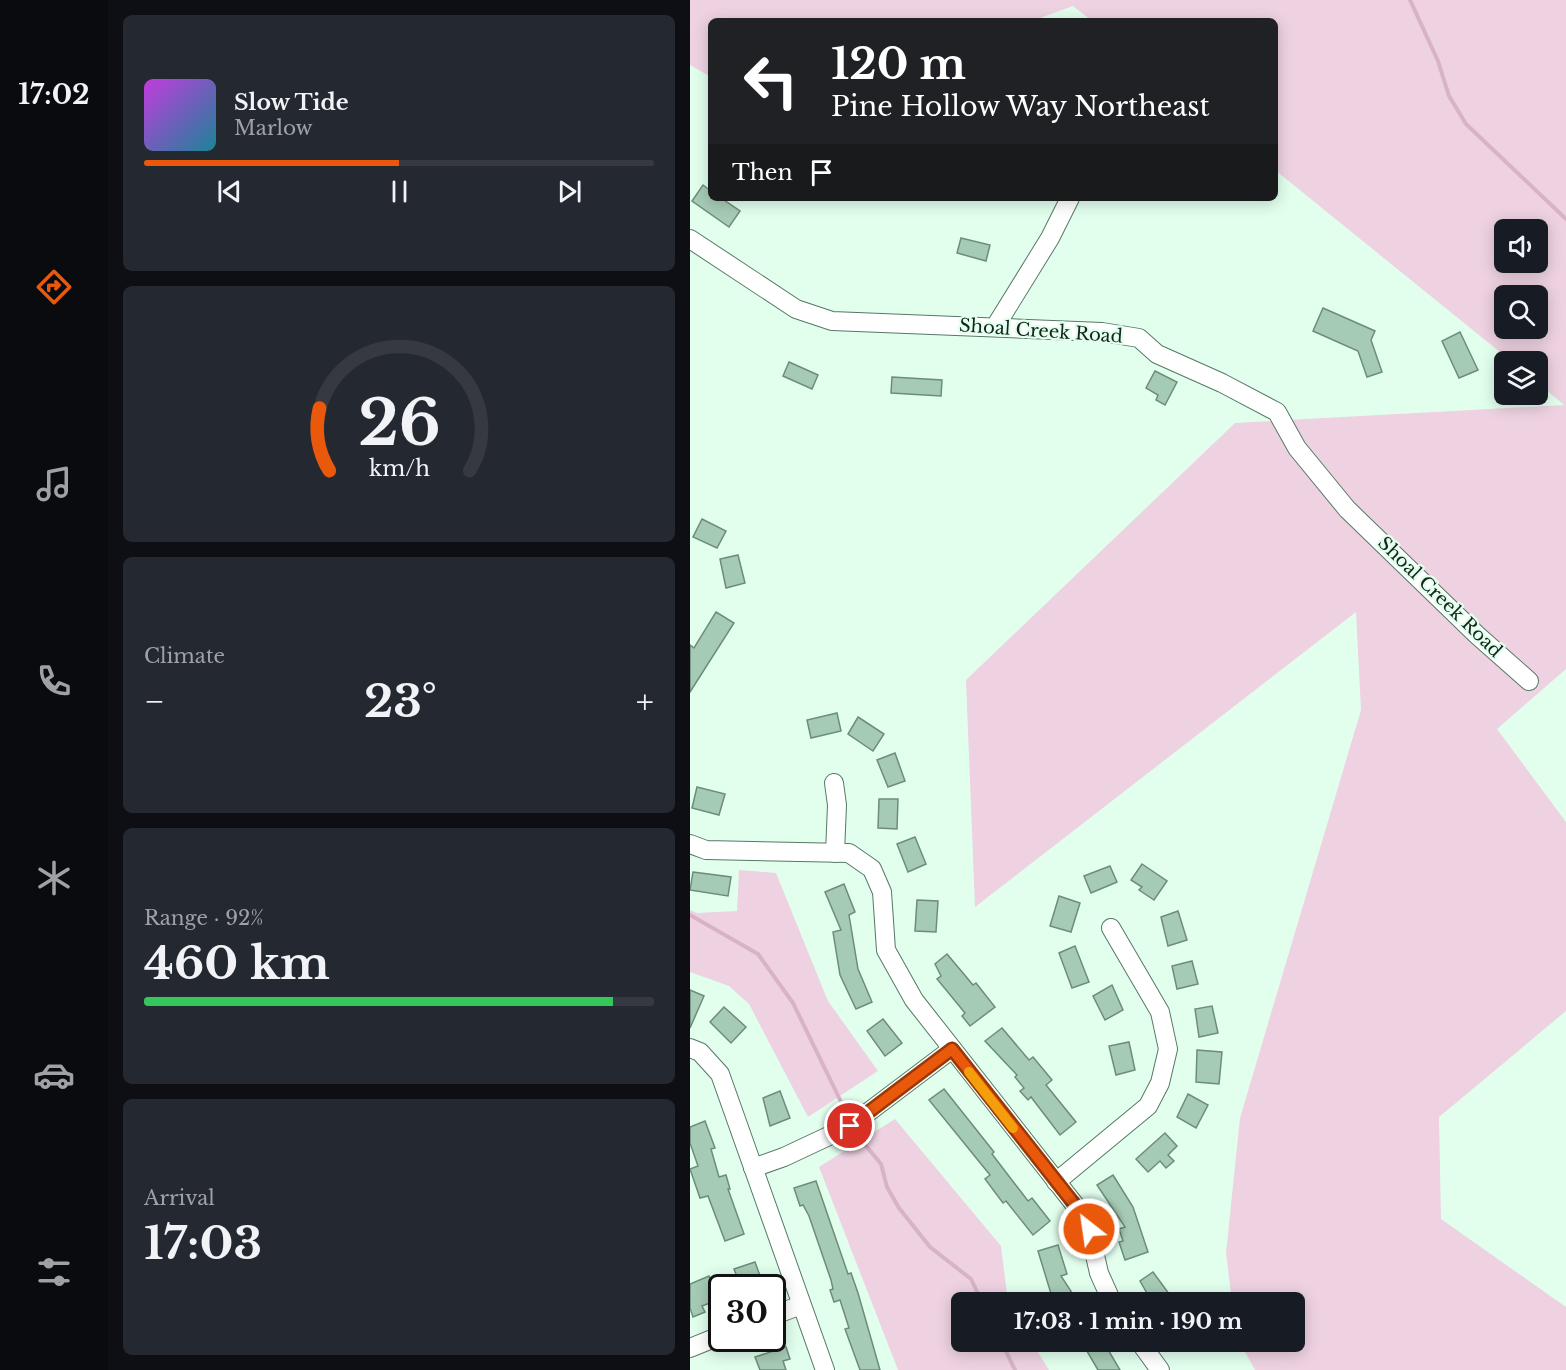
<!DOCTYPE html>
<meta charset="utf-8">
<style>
body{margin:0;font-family:"Libre Baskerville",serif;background:#242831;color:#f1f3f6;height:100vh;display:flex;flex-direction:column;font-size:22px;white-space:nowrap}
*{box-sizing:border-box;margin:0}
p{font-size:20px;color:#9ea1a6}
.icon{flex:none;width:33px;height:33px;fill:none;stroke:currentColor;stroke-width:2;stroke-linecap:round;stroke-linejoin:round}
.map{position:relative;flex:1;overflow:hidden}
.side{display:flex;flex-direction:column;gap:15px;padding:15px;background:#0d0f14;width:582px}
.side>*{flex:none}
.guide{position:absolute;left:18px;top:18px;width:570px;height:183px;border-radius:9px;box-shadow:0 3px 15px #0003;background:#202124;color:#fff;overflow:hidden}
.fabs{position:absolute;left:804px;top:219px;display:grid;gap:12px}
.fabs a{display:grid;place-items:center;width:54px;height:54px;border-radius:9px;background:#171b24;box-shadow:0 3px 15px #0003;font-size:30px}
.speed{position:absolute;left:18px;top:1274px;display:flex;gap:12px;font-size:30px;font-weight:700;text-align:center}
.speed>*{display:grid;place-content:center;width:78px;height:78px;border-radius:50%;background:#171b24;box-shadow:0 3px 15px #0003;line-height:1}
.speed .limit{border:3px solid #111;border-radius:9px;background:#fff;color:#111}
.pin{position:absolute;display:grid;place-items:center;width:51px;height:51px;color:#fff;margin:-26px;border:3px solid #fff;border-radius:50%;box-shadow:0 2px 6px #0007}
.me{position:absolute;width:66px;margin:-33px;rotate:330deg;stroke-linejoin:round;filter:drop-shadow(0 0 4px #0008)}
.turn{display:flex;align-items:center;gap:21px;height:126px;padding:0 24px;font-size:27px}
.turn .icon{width:78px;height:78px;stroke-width:2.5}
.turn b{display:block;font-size:42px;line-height:51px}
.then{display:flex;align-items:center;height:57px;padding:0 24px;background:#0003;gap:12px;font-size:22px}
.big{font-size:45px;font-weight:700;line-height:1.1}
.side .tile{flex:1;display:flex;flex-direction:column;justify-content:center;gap:9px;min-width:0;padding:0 21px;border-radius:9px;background:#242831}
.side .dial{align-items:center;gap:0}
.dial svg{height:156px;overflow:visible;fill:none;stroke:#363941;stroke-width:7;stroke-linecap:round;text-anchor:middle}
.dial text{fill:#f1f3f6;stroke:none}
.song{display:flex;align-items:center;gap:18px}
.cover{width:72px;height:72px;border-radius:9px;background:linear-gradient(135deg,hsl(290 70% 55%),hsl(190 70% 35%))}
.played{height:6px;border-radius:3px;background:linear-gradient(90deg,#ea580c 50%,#363941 50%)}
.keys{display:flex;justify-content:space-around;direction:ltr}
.heat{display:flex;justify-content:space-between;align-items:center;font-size:33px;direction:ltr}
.charge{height:9px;border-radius:4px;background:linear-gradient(90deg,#34c759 92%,#363941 0)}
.trip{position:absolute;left:261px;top:1292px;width:354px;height:60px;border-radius:9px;background:#171b24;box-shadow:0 3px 15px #0003;font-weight:700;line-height:60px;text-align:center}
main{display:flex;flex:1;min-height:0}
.tab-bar{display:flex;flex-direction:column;width:108px;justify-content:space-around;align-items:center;background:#090b0e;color:#9ea1a6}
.tab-bar .icon{width:42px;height:42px}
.tab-bar .on{color:#ea580c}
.tab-bar b{font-size:27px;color:#f1f3f6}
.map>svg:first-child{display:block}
.green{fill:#eed2e1;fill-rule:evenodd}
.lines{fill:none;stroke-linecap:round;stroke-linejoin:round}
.stream{stroke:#d8b3c7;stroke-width:4}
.building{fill:#a6cbb5;stroke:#6c8d7a;stroke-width:1.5}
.minor-casing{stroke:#577866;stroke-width:20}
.minor{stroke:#fff;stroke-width:18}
.route-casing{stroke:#983908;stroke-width:15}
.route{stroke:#ea580c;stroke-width:10}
.slow{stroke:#f59e0b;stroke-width:10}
.labels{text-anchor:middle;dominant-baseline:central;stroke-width:4.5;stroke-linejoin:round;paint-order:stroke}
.street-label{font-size:18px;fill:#17251d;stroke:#e2ffee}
</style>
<main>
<nav class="tab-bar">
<b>17:02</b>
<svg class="icon on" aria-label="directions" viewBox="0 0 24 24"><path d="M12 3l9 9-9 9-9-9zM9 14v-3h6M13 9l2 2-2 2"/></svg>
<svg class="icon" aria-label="music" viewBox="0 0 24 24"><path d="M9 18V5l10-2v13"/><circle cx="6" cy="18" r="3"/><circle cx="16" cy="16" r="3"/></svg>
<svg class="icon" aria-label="phone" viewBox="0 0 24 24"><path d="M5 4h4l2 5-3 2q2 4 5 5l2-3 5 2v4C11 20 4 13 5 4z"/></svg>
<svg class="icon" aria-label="climate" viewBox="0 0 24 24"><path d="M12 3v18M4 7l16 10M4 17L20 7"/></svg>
<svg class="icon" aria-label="car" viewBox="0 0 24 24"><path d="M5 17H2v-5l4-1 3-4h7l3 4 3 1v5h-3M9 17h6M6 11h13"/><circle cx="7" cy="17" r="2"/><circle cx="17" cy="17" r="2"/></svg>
<svg class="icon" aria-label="filters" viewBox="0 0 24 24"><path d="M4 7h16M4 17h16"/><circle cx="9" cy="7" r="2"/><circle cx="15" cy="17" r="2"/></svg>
</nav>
<section class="side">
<div class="tile">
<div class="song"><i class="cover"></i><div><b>Slow Tide</b><p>Marlow</p></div></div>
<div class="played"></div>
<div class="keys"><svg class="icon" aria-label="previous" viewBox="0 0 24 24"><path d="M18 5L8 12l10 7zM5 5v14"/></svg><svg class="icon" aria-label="pause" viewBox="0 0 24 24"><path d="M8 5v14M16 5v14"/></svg><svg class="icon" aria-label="next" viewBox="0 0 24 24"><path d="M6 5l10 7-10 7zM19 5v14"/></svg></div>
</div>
<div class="tile dial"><svg viewBox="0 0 100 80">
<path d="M14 69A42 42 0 1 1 86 69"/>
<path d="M14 69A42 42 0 0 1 9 37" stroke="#ea580c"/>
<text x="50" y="56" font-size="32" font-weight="700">26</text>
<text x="50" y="72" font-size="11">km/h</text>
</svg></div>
<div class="tile"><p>Climate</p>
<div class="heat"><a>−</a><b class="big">23°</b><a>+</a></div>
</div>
<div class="tile"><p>Range · 92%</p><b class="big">460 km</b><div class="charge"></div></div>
<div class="tile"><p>Arrival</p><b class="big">17:03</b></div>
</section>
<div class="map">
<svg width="876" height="1370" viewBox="0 0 876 1370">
<rect width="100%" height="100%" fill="#e2ffee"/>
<!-- green -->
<g class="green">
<path d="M 0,0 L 876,0 L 876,669 L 807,729 L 876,822 L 876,1011 L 749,1117 L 751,1219 L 876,1307 L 876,1370 L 565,1370 L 549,1341 L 604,1341 L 604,1302 L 542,1302 L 536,1253 L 550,1118 L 671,710 L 666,612 L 285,907 L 276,680 L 545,423 L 874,405 L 848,383 L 848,362 L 821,361 L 585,170 L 585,21 L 402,21 L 383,6 L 342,21 L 21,21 L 21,77 L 0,65 ZM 814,230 L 848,230 L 848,262 L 814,262 ZM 814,296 L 848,296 L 848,328 L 814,328 Z"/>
<polygon points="49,870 86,873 138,1001 188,1071 118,1117 59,1004 39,986 0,972 0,910 7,913 47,911"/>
<polygon points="205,1119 311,1246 318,1302 272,1302 272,1341 341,1341 359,1370 208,1370 129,1167"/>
</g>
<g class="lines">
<!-- stream -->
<g class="stream">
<polyline points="720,0 748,61 759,96 776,124 876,219"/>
<polyline points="0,915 68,954 103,1003 154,1108"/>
<polyline points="172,1141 191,1164 197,1187 209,1208 240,1247 281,1279 292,1302"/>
<polyline points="311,1341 325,1370"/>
</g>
</g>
<!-- building -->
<g class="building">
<polygon points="13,185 21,191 21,198 31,198 50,211 39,227 2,201"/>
<polygon points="271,238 300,245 296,261 267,253"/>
<polygon points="633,308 685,331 681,340 692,372 677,377 668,351 623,331"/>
<polygon points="770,332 788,370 769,378 752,341"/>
<polygon points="99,362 128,375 122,389 93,376"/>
<polygon points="465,371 487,382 475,405 466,400 468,395 456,388"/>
<polygon points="202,377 252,380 251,396 201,393"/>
<polygon points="12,519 36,531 27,548 3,537"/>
<polygon points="48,555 55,583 36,588 30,559"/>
<polygon points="26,612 44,623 0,692 0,645 4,648"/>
<polygon points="147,713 151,731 121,738 117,720"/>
<polygon points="168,717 194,734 183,751 158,734"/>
<polygon points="205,753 215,781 198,787 187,760"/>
<polygon points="7,787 35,794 29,815 2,808"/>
<polygon points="189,799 208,799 207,829 188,828"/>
<polygon points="225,837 236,864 218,872 207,844"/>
<polygon points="452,864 477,881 464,900 449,890 452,887 441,880"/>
<polygon points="420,866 427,882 401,893 394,876"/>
<polygon points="3,872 41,877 38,896 0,890"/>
<polygon points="154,884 165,912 159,915 168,969 182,1002 166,1009 150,975 143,932 151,930 135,892"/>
<polygon points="369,896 390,903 381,932 360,926"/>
<polygon points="227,900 248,901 246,932 225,931"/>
<polygon points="488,911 497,940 478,946 471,917"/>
<polygon points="385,946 399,982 382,988 369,953"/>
<polygon points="257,954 283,985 286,983 305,1007 280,1026 272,1016 275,1013 247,979 251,976 245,964"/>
<polygon points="502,961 508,984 487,989 482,966"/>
<polygon points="422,985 433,1010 415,1020 403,996"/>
<polygon points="0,990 14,996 0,1028"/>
<polygon points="522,1006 528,1033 509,1037 505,1009"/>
<polygon points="34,1007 56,1027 41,1043 20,1022"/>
<polygon points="193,1019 212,1043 195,1056 177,1031"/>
<polygon points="312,1028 339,1060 343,1057 362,1080 356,1085 386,1122 370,1135 341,1097 338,1100 330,1091 334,1088 325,1077 327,1075 295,1041"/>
<polygon points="439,1042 445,1070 426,1075 419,1046"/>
<polygon points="507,1050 532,1052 529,1084 506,1082"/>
<polygon points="254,1089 304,1152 302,1154 338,1201 342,1198 360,1221 343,1235 316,1201 313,1203 295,1179 300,1175 239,1100"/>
<polygon points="90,1091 100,1118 80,1126 73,1098"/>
<polygon points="498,1094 518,1105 506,1128 487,1117"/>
<polygon points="15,1121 25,1148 21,1149 29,1177 36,1175 40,1189 38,1189 54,1234 35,1241 18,1196 10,1198 0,1169 8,1166 0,1143 0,1127"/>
<polygon points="475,1133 487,1146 478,1155 484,1161 476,1168 470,1161 458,1172 446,1159"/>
<polygon points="423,1175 443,1207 458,1252 435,1260 429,1242 433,1241 429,1229 435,1227 407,1185"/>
<polygon points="126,1181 158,1274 161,1273 168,1293 190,1370 170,1370 155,1329 159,1328 150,1300 144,1302 140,1290 143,1289 141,1280 119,1216 113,1205 110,1206 104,1188"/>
<polygon points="368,1245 377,1274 371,1276 388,1302 366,1302 362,1297 348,1251"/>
<polygon points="65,1262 74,1287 51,1287 44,1269"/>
<polygon points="463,1272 485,1302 462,1302 450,1281"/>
<polygon points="19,1276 28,1300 12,1306 15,1312 3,1317 0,1308 0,1284"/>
<polygon points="391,1341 413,1341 430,1370 408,1370"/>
<polygon points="96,1347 100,1359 93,1361 96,1370 70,1370 65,1357"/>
</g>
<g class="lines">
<!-- minor casing -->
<g class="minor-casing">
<g id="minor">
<polyline points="0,239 106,309 142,321 412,332 449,338 467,354 532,383 587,412 607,448 657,509 787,635 839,681"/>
<polyline points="305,327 360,238 380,198"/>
<polyline points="144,783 147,805 145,853"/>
<polyline points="0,844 16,850 159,853 182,869 192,892 196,950 224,1000 385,1205 399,1229 409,1273 422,1302"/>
<polyline points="0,1048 10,1052 30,1074 135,1370"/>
<polyline points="63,1168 94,1157 160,1126 262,1049"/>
<polyline points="366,1182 458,1106 470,1083 478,1049 470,1012 421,928"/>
<polyline points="82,1316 111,1305"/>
<polyline points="449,1341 470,1370"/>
<polyline points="0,1348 32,1335"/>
</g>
</g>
<!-- minor -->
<use href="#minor" class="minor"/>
</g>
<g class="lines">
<!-- route casing -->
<g class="route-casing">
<polyline id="route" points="160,1126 262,1049 385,1205 399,1229"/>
</g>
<!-- route -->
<use href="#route" class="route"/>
<!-- slow -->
<polyline class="slow" points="279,1072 323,1128"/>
</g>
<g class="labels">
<!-- street labels -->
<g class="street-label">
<text transform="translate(351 331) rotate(4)">Shoal Creek Road</text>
<text transform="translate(750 597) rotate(44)">Shoal Creek Road</text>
</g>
</g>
</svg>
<div class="fabs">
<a><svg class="icon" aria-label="sound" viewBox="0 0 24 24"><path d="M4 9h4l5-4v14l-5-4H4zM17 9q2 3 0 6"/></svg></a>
<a><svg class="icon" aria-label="search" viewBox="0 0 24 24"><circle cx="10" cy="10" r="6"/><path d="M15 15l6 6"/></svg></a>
<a><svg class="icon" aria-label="layers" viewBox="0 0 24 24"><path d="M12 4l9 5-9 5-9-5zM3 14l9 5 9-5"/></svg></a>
</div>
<div class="speed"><div class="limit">30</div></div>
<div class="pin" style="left:160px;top:1126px;background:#d93025"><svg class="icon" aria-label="arrive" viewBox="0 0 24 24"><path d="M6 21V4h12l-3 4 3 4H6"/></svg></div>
<svg class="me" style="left:399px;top:1229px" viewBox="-20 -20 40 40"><circle r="17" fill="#ea580c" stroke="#fff" stroke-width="3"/><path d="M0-11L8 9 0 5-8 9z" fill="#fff"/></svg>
<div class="trip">17:03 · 1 min · 190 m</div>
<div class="guide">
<div class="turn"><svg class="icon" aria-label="left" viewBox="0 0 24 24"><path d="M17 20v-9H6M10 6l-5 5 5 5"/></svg><div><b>120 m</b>Pine Hollow Way Northeast</div></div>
<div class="then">Then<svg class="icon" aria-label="arrive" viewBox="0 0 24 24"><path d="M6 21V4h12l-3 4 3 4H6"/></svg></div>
</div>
</div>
</main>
